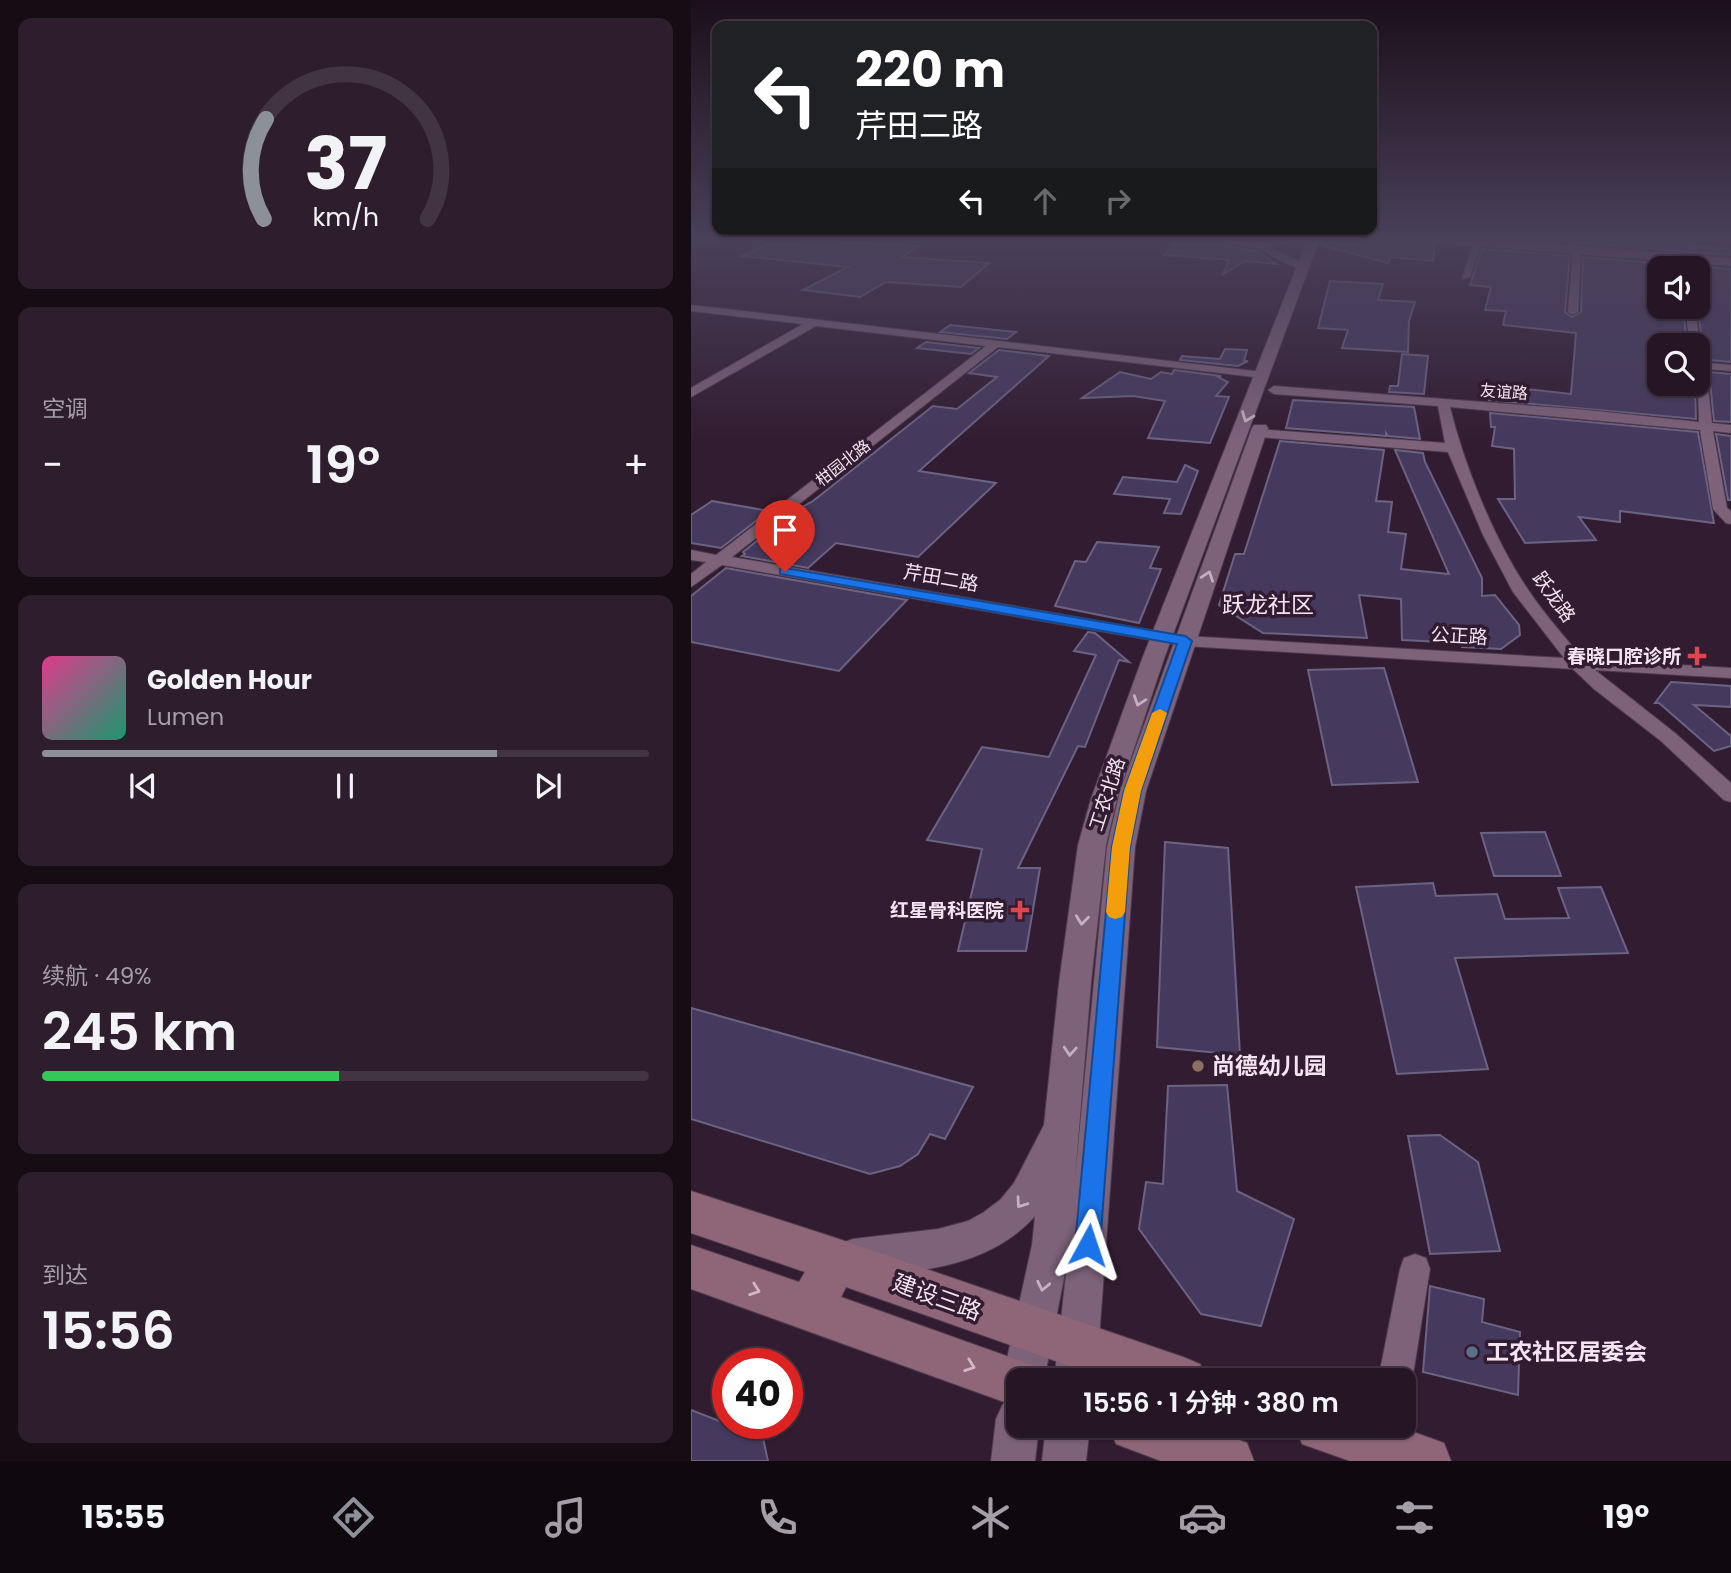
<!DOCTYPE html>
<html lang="zh">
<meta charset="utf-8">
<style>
body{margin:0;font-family:Poppins,"Noto Sans SC",sans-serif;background:#2e1e2d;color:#f1f3f6;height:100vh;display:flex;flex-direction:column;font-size:26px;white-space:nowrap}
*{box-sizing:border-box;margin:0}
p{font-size:23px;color:#a49fa7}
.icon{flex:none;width:38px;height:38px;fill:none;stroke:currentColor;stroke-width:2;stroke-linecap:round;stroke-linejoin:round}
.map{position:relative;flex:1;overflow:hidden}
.panel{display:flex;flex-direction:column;gap:18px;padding:18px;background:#150c14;width:691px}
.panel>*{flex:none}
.top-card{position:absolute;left:21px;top:21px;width:665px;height:214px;border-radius:14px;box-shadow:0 2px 5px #0004,0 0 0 2px #423442;background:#202124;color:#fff;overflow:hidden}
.buttons{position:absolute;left:956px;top:256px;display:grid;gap:14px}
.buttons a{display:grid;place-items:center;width:63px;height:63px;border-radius:14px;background:#261525;box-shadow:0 2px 5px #0004,0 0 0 2px #423442;font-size:35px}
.speed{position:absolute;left:21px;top:1348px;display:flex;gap:14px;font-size:35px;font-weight:700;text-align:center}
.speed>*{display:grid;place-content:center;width:91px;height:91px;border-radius:50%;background:#261525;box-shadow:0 2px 5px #0004,0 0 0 2px #423442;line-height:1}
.speed .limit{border:10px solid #d22;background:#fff;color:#111}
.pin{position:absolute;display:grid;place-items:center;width:60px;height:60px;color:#fff;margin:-72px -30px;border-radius:50% 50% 50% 0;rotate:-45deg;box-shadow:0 0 7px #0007}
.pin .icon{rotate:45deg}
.me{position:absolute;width:77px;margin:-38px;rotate:5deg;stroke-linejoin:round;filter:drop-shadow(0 0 5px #0008)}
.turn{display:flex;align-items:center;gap:24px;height:147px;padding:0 28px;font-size:32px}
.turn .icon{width:91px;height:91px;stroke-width:2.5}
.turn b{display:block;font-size:49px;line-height:60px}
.lanes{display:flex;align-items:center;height:66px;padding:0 28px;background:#0003;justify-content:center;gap:35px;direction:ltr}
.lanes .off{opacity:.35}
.big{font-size:52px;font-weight:600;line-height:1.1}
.panel .widget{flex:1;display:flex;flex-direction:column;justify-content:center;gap:10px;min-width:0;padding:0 24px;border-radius:14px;background:#2e1e2d}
.panel .dial{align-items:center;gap:0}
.dial svg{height:182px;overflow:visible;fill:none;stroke:#423442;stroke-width:7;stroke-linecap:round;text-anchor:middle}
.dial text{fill:#f1f3f6;stroke:none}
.song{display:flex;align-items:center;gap:21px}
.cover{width:84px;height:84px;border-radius:10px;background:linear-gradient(135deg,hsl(330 70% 55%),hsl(160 70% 35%))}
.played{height:7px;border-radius:4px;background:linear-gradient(90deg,#8c9099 75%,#423442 75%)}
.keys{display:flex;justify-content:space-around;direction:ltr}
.heat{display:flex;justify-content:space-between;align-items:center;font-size:38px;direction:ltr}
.charge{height:10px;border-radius:5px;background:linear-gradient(90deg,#34c759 49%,#423442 0)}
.trip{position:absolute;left:315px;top:1368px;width:410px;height:70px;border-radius:14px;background:#261525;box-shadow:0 2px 5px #0004,0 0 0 2px #423442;font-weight:600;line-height:70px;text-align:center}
.tabs{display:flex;height:112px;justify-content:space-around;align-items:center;background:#0f080f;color:#a49fa7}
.tabs .icon{width:49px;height:49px}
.tabs .current{color:#8c9099}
.tabs b{font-size:32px;color:#f1f3f6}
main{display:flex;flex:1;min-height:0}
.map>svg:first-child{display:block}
.building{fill:#453a5e;stroke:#6b6382;stroke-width:2}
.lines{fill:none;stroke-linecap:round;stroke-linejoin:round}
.minor-casing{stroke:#4e3b4c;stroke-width:2}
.tertiary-casing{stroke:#4e3b4c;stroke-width:2}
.secondary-casing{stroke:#4e3b4c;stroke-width:2}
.minor{fill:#7d627a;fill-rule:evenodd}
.tertiary{fill:#7d627a;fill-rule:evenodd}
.secondary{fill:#8f6677;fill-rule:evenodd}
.oneway{stroke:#c4b0c2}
.oneway2{stroke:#d1b8c7}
.route{fill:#1a73e8;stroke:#114b97;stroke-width:2}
.slow{fill:#f59e0b}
.health-dot{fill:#e0444e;stroke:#321c31;stroke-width:2.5}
.education-dot{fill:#8d6e63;stroke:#321c31;stroke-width:2.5}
.service-dot{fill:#5c6f8a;stroke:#321c31;stroke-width:2.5}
.labels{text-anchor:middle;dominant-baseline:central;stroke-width:7;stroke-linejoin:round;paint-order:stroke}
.far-street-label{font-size:16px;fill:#f4e4f2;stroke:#321c31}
.street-label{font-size:19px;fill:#f4e4f2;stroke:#321c31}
.poi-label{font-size:19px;font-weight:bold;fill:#f4e4f2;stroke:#321c31;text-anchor:end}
.quarter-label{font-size:23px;fill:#f4e4f2;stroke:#321c31}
.near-poi-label{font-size:23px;font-weight:bold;fill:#f4e4f2;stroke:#321c31;text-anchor:start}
.near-street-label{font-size:23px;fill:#f4e4f2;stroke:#321c31}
</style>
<main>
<section class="panel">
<div class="widget dial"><svg viewBox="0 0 100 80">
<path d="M14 69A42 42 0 1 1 86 69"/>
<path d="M14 69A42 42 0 0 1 15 25" stroke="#8c9099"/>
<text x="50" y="56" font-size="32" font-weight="700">37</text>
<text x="50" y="72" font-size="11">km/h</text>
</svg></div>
<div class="widget"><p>空调</p>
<div class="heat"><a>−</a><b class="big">19°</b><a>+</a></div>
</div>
<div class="widget">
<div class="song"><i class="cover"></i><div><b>Golden Hour</b><p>Lumen</p></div></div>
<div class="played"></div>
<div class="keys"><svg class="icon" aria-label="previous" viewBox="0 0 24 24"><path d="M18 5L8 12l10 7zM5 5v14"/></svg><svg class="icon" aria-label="pause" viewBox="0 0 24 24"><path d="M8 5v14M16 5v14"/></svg><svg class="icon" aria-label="next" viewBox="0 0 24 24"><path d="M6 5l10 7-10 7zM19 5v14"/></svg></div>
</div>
<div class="widget"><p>续航 · 49%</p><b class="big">245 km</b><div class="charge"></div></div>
<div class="widget"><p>到达</p><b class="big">15:56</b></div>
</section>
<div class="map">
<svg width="1040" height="1461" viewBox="0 0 1040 1461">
<rect width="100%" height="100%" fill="#321c31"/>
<!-- building -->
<g class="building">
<polygon points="88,238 227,246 211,257 298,263 270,287 195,282 169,297 112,290 157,267 51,256"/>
<polygon points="489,238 518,238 531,245 568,252 585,264 554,261 532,274 538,260 473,255"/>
<polygon points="822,238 903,238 966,243 1040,249 1040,255"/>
<polygon points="631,239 679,239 744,245 742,261 699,257 697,263 630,245"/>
<polygon points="791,249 879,256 874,312 881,317 890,312 892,257 1040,269 1040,362 1006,359 1006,349 1012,347 1006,305 1006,268 968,268 968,307 992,309 996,343 968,341 968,383 1004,387 1005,419 798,400 798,385 880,394 885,333 812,325 815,311 794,310 800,287 779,285"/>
<polygon points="639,281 692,284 687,300 724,302 718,321 717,352 651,348 657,330 627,328"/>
<polygon points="259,325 325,332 316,339 249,332"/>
<polygon points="235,342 288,348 280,354 226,348"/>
<polygon points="534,349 556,350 553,361 557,361 547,366 489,360 491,356 529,359"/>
<polygon points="308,350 358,356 228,471 305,483 227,557 145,543 117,568 51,556 54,554 52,552 99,514 122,501 242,406 266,409 306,377 278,373"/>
<polygon points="711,354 737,356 733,394 698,392 699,386 707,386"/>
<polygon points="483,370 530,376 527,377 537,382 525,396 538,397 519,443 457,438 474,401 442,396 391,398 429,372 460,379 470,372 481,374"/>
<polygon points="1018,372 1040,374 1040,422 1023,421"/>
<polygon points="602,400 723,407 729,439 697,436 695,433 695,436 595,428"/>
<polygon points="799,413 1007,432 1023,523 929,511 929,522 888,517 905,540 834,543 807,499 824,499 823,449 801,446 804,427 800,427"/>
<polygon points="1025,434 1040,436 1040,500 1037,500"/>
<polygon points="589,441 693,450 685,501 701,502 697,532 715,534 710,569 758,574 704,450 732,453 734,462 791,578 791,596 804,595 828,625 829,635 810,649 771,647 771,643 711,640 710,599 668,595 676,638 572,633 528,605 544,554 553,554"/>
<polygon points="494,465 507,471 490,514 473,513 479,499 423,494 432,477 486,482"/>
<polygon points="21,501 78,511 30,548 0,543 0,515"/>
<polygon points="406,542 468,547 459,568 470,569 448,623 364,606 384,561 395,562"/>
<polygon points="35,568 216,600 148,671 0,642 0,596"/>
<polygon points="397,632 404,633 438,662 428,660 394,747 387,746 327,868 349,868 335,951 267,951 291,849 236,840 291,747 358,757 405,655 383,651"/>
<polygon points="693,668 727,782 641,785 617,670"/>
<polygon points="980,682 1040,686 1040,707 1003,705 1040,736 1040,746 1023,751 968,703 964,703"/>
<polygon points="854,832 870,876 803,876 790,833"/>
<polygon points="474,842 537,848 549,1055 466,1047"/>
<polygon points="742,883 745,896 806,894 814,919 878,918 867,888 910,887 937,953 764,958 797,1069 706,1074 665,887"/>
<polygon points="0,1008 282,1087 254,1139 239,1134 227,1154 209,1166 179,1174 0,1119"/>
<polygon points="536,1085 546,1191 603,1219 570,1326 510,1314 448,1229 455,1182 472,1184 477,1086"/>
<polygon points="749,1135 787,1162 809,1251 739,1254 717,1136"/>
<polygon points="739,1286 793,1299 791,1322 829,1332 827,1395 732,1372"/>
<polygon points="0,1410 72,1438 77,1461 0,1461"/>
</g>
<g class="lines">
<!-- minor casing -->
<g class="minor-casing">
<g id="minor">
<path d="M 520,238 L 561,243 L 619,238 L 579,247 L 616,265 C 602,273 582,254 569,250 C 554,244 534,246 520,238 Z"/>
<polygon points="787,239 791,242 779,277 771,279 783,242"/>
<polygon points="886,247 890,250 887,312 882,315 877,312 882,250"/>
<path d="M 0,305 L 572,372 L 578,375 L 572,378 L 307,347 L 41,557 L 494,636 L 873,658 L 822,592 L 792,535 L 757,452 L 567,437 L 561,433 L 567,429 L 754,443 L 747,406 L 583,394 L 577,390 L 583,386 L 896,410 L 1008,422 L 1006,362 L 1040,365 L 1040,371 L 1015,369 L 1021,423 L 1040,425 L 1040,433 L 1022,431 L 1036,508 L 1040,511 L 1040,524 L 1035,523 L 1022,509 L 1009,430 L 759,407 C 773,465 804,542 838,591 C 854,615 874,637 892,659 L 1040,668 L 1040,678 L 904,670 L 984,733 L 1040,783 L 1040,802 L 1033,800 L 970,741 L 903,689 L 882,669 L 494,646 L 31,565 L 0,587 L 0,574 L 15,562 L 0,560 L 0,550 L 25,555 L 295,346 L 125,326 L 0,397 L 0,388 L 112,324 L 0,311 Z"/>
<polygon points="994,306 1004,306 1009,347 999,345"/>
<polygon points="724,1254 735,1258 739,1269 721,1381 716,1393 712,1394 712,1381 687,1381 709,1269 713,1258"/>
</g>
</g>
<!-- tertiary casing -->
<g class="tertiary-casing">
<g id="tertiary">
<path d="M 617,238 L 629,238 L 473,659 L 426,799 L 415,845 L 400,983 L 384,1178 L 416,847 L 429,791 L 561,428 L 563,425 L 575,425 L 577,428 L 455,791 L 444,847 L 405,1381 L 363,1381 L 377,1257 L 353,1381 L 327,1381 L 327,1426 L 348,1426 L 344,1461 L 300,1461 L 305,1419 L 312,1404 L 324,1399 L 317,1396 L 311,1381 L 341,1245 L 344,1216 C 307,1258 249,1270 196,1274 C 178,1276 165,1278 148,1272 L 143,1258 L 148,1244 L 162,1239 L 247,1229 L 277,1221 L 293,1212 L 310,1199 L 323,1183 L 353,1125 L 368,983 L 387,845 L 400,799 L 451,659 Z"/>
<polygon points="355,1426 399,1426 395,1461 351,1461"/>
</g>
</g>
<!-- secondary casing -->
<g class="secondary-casing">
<g id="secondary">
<polygon points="730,238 787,238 1040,258 1040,266 736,242"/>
<polygon points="0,1191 145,1238 492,1357 509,1364 516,1381 421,1381 155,1287 150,1297 344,1366 350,1381 327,1381 327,1407 0,1289 0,1245 108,1282 114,1272 0,1233"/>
<polygon points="418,1426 512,1426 556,1443 563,1461 470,1461 425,1444"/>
<polygon points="604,1426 706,1426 753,1443 760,1461 659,1461 611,1444"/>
</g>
</g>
<!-- minor -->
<use href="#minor" class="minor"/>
<!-- tertiary -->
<use href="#tertiary" class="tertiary"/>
<!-- secondary -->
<use href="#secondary" class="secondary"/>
</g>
<!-- one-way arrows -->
<defs><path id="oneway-chevron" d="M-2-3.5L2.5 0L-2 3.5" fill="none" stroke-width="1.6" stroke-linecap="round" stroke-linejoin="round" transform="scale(1.75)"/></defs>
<g class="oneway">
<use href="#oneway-chevron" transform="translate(556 417) rotate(111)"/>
<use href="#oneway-chevron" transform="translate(517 576) rotate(-71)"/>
<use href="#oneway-chevron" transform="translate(448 701) rotate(109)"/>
<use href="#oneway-chevron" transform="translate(391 920) rotate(97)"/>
<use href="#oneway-chevron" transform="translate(379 1051) rotate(94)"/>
<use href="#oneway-chevron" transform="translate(330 1203) rotate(125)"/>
<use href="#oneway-chevron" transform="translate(352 1286) rotate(102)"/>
</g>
<g class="oneway2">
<use href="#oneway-chevron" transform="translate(64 1290) rotate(20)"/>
<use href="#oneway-chevron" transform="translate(279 1366) rotate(20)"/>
</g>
<!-- sky -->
<linearGradient id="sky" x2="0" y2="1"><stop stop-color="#1c0f1b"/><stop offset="0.54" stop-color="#49405a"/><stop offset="1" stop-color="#49405a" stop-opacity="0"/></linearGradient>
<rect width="1040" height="443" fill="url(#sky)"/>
<!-- route -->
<polygon class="route" points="94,568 494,636 501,641 450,791 439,847 409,1245 406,1253 397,1257 388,1253 384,1245 421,847 433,791 486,644 89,574 89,569"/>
<!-- slow -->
<polygon class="slow" points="469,709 476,713 450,791 439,847 434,912 431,917 424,919 418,917 415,912 421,847 433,791 461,713"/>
<!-- markers -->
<g class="health-dot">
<path d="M1002.5 645.5h7v7h7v7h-7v7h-7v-7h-7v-7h7z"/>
<path d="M325.5 899.5h7v7h7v7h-7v7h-7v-7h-7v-7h7z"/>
</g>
<circle class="education-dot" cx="507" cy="1066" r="7"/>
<circle class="service-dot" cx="781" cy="1352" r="7"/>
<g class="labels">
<!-- far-street labels -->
<g class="far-street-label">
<text transform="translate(813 392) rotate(4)">友谊路</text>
<text transform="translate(152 463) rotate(-38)">柑园北路</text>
</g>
<!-- street labels -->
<g class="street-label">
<text transform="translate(250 578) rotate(10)">芹田二路</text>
<text transform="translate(863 597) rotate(54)">跃龙路</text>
<text transform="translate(768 636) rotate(3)">公正路</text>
<text transform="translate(416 794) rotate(-72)">工农北路</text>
</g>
<!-- poi labels -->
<g class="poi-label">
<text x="990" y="656">春晓口腔诊所</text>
<text x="313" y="910">红星骨科医院</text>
</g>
<!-- quarter labels -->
<g class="quarter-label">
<text x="577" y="605">跃龙社区</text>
</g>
<!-- near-poi labels -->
<g class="near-poi-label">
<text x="521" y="1066">尚德幼儿园</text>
<text x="795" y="1352">工农社区居委会</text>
</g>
<!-- near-street labels -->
<g class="near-street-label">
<text transform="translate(246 1297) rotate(20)">建设三路</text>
</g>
</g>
</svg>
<div class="buttons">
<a><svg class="icon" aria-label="sound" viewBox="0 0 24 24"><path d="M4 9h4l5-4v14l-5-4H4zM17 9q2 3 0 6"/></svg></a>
<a><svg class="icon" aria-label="search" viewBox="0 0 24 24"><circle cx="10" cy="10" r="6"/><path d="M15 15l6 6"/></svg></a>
</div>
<div class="speed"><div class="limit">40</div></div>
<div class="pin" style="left:94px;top:572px;background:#d93025"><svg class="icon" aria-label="arrive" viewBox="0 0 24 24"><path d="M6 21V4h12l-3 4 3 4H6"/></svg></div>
<svg class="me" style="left:397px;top:1245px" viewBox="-20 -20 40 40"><path d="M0-17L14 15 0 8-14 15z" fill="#1a73e8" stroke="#fff" stroke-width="4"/></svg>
<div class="trip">15:56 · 1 分钟 · 380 m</div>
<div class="top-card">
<div class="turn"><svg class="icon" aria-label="left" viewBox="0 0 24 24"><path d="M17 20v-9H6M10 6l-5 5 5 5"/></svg><div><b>220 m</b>芹田二路</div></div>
<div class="lanes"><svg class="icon" aria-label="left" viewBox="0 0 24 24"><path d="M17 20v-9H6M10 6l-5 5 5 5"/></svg><svg class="icon off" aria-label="ahead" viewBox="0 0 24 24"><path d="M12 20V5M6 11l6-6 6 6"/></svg><svg class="icon off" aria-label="right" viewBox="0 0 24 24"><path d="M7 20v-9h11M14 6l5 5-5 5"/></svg></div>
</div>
</div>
</main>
<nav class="tabs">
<b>15:55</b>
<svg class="icon current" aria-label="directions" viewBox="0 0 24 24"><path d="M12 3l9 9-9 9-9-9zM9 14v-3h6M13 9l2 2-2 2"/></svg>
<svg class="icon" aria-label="music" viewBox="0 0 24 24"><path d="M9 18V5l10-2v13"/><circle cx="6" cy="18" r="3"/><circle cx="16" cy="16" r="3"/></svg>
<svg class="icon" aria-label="phone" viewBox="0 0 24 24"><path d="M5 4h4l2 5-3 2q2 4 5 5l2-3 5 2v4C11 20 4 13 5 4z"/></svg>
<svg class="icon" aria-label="climate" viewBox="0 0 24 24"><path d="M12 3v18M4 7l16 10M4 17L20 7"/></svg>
<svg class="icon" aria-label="car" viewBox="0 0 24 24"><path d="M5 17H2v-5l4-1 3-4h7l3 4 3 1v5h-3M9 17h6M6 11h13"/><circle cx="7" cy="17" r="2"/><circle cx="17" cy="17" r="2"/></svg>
<svg class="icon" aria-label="filters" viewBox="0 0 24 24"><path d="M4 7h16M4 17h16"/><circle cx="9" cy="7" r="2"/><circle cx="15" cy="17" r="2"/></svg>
<b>19°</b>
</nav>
